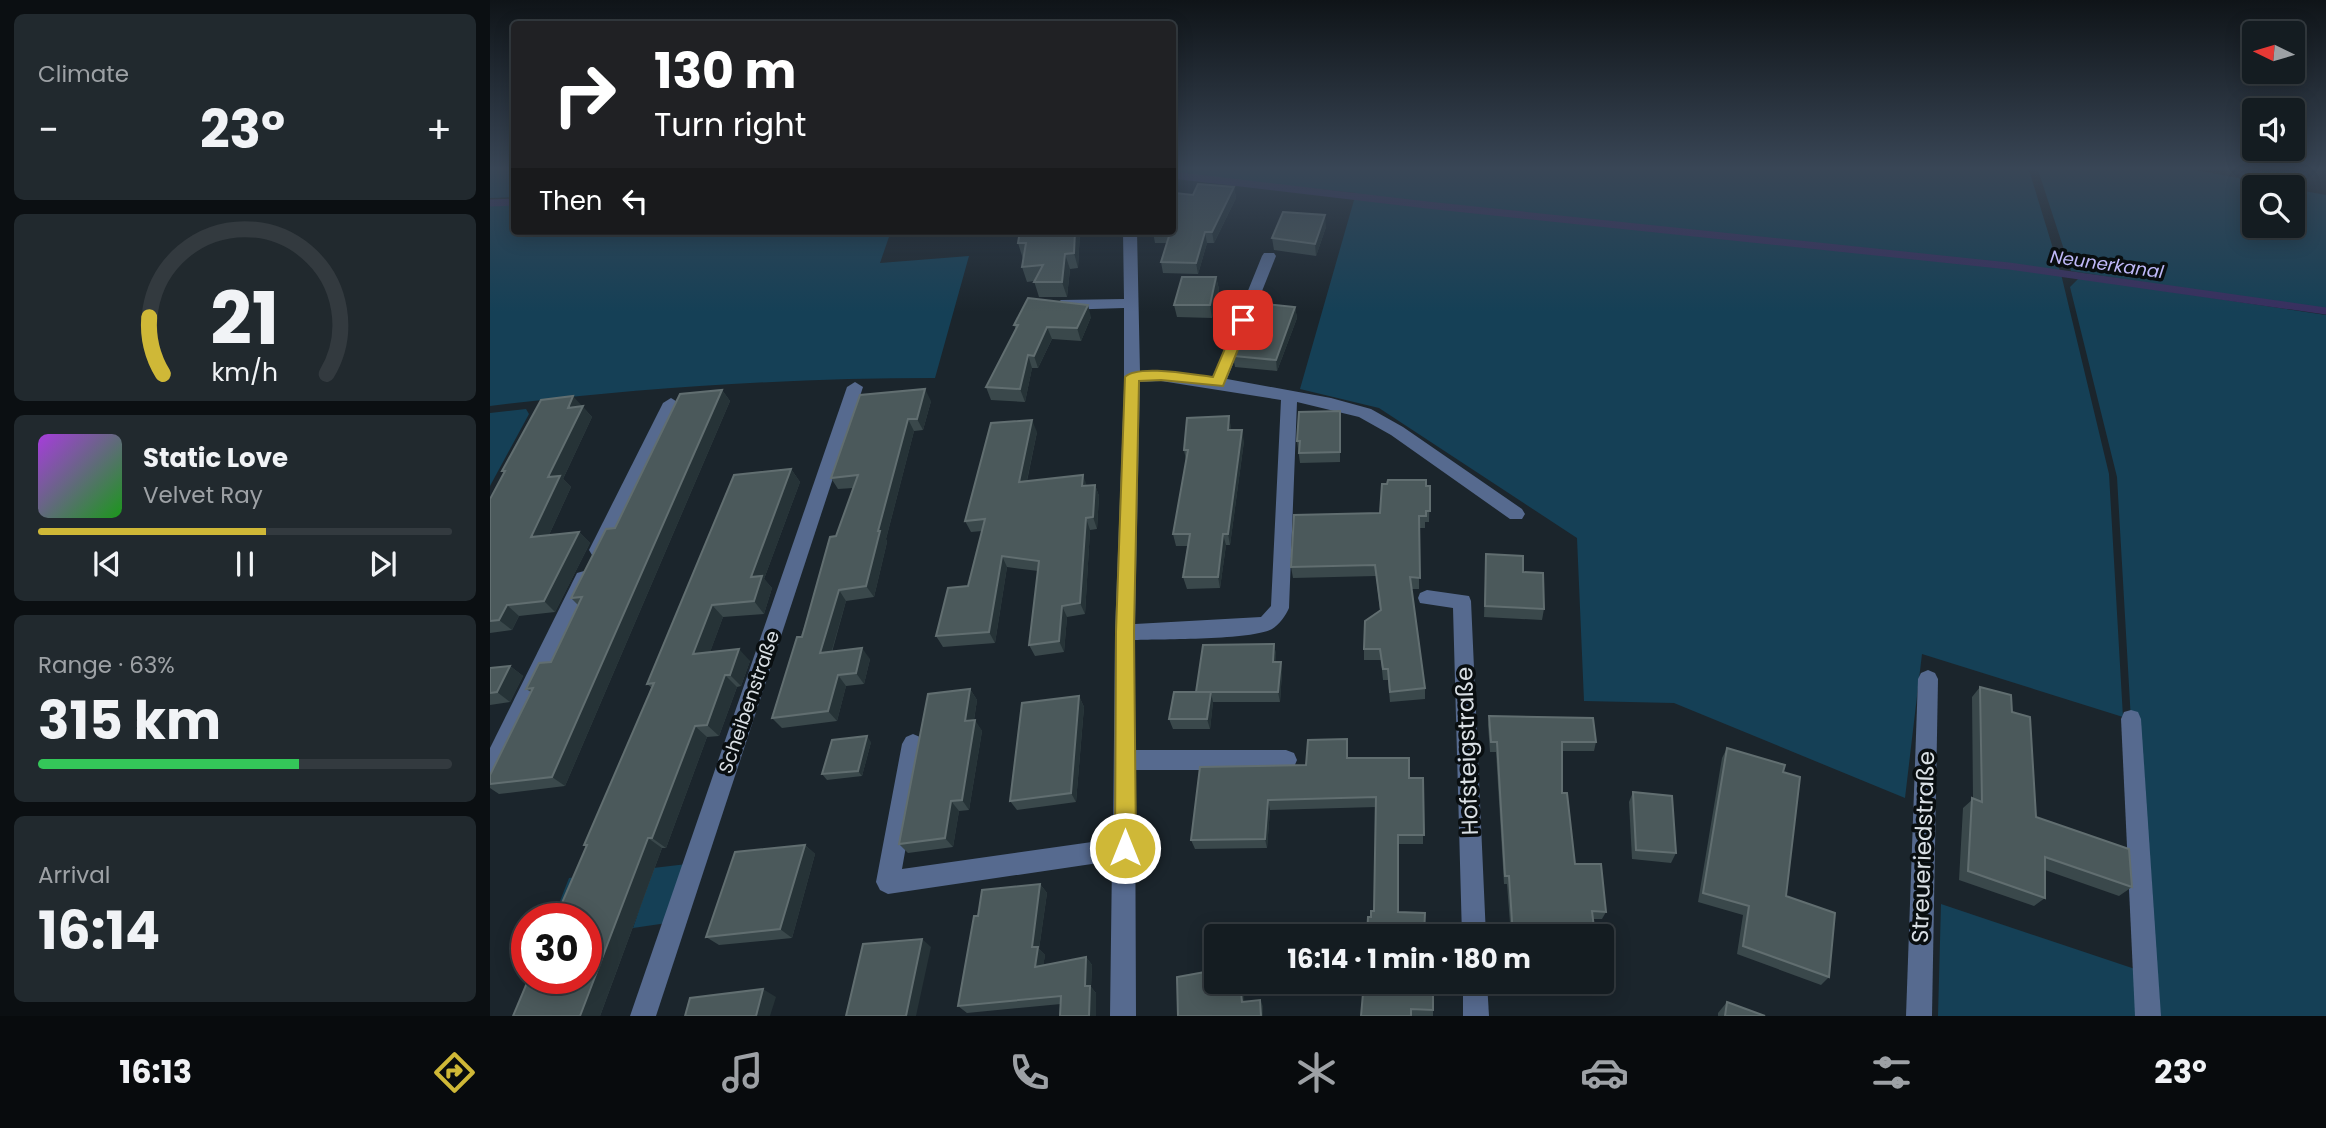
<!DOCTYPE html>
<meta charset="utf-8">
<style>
body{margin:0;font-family:Poppins,sans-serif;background:#21292e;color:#f1f3f6;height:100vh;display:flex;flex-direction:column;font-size:26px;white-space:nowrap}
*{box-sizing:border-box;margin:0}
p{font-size:23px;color:#9da1a5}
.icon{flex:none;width:38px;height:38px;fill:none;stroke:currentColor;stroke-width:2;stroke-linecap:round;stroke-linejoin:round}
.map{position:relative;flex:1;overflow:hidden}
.drawer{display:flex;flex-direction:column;gap:14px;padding:14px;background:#0b0f12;width:490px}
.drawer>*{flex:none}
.guide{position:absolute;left:21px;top:21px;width:665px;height:214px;border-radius:7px;box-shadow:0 4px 18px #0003,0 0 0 2px #333a3f;background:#202124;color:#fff;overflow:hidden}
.needle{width:46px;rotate:275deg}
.buttons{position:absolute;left:1752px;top:21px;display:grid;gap:14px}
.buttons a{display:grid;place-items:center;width:63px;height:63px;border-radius:7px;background:#141c21;box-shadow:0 4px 18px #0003,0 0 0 2px #333a3f;font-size:35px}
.speed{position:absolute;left:21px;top:903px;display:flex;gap:14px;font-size:35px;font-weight:700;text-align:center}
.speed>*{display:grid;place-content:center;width:91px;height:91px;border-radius:50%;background:#141c21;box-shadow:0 4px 18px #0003,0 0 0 2px #333a3f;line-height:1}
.speed .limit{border:10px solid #d22;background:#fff;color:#111}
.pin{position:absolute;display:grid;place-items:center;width:60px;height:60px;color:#fff;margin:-30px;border-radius:14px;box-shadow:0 4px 10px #0006}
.me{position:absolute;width:77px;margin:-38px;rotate:0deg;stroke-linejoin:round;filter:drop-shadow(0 0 5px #0008)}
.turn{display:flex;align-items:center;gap:24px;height:147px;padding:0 28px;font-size:32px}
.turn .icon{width:91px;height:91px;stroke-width:2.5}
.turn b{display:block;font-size:49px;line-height:60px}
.then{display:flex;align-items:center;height:66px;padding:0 28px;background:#0003;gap:14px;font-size:26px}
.big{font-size:52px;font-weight:700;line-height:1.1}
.drawer .card{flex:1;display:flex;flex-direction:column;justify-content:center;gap:10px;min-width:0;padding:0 24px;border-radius:10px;background:#21292e}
.drawer .dial{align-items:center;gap:0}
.dial svg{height:182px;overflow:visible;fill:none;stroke:#333a3f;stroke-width:7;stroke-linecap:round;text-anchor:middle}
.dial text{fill:#f1f3f6;stroke:none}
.song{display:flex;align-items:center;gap:21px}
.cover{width:84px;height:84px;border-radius:10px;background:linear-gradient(135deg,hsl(280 70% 55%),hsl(120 70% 35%))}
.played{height:7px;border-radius:4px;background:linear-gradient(90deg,#cfb837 55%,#333a3f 55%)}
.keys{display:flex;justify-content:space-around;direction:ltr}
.heat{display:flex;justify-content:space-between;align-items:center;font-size:38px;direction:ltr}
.charge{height:10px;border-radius:5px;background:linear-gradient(90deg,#34c759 63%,#333a3f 0)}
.trip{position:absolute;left:714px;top:924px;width:410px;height:70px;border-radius:7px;background:#141c21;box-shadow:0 4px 18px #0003,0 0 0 2px #333a3f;font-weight:700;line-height:70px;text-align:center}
.tab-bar{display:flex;height:112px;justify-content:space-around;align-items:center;background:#080b0d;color:#9da1a5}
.tab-bar .icon{width:49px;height:49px}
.tab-bar .selected{color:#cfb837}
.tab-bar b{font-size:32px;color:#f1f3f6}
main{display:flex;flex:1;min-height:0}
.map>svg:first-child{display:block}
.green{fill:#154056}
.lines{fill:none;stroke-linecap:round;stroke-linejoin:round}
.stream{stroke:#383060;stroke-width:7}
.minor{fill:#566a8f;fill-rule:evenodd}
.wall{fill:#3a484b}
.shaded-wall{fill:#263337}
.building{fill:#4b595b;stroke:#616e70;stroke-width:2}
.route{fill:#cfb837;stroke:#877824;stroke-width:2}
.labels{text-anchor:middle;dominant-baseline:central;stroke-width:7;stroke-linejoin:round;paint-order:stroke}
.far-water-label{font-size:18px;font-style:italic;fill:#c0b9f9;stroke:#090e10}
.street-label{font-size:19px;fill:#d9dfe4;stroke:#090e10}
.near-street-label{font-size:23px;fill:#d9dfe4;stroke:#090e10}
</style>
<main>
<section class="drawer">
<div class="card"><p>Climate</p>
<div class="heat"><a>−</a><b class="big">23°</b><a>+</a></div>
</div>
<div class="card dial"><svg viewBox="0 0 100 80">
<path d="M14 69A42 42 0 1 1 86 69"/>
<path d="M14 69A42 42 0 0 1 8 44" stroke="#cfb837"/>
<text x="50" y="56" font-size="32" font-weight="700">21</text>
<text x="50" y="72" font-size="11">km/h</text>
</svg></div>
<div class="card">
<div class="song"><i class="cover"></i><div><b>Static Love</b><p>Velvet Ray</p></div></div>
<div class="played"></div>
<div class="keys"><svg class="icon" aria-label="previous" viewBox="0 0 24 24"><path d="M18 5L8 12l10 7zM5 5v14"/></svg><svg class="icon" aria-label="pause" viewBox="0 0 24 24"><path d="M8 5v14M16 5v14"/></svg><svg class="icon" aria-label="next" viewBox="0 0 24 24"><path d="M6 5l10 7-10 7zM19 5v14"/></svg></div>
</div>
<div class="card"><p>Range · 63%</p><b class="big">315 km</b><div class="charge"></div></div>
<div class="card"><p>Arrival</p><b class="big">16:14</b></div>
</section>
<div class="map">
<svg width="1836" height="1016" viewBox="0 0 1836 1016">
<rect width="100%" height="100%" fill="#1b252c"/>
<!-- green -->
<g class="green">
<polygon points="0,170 24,170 24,197 0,198"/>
<polygon points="683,170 1539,170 1572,278 1619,474 1633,717 1432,654 1415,798 1184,703 1094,701 1087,538 889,408 810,389 866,193 683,174"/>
<polygon points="1548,170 1706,170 1795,187 1764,187 1764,226 1802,226 1803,189 1836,195 1836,310 1581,271"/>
<path d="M 24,202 L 24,231 L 401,231 L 390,263 L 479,256 L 445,378 C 296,378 148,388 0,406 L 0,203 Z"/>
<polygon points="1589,278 1836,315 1836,1016 1658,1016 1627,477 1580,287"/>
<polygon points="36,409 39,414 0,486 0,413"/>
<polygon points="197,864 177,923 143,928 158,884 85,919 63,919 79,878"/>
<polygon points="1451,904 1645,969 1646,1016 1448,1016"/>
</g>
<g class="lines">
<!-- stream -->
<g class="stream">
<polyline points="682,175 937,205 1519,266 1836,311"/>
<polyline points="0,203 24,202"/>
</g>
<!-- minor -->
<g class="minor">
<path d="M 633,231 L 647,231 L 650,372 L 671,371 L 723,377 L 772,256 L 774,253 L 784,253 L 786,256 L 737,379 L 841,398 L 881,409 L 913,427 L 1032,509 L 1035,514 L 1032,519 L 1020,519 L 901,435 L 869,417 L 807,402 L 799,608 C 796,615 789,625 782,629 C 762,640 672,639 645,640 L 645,750 L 796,750 L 804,753 L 807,760 L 804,767 L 796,770 L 645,770 L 646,1016 L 620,1016 L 622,861 L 398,894 L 390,890 L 386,882 L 412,744 L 416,737 L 423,734 L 430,737 L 434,744 L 412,869 L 623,839 L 625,632 L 634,389 L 634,308 L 571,310 L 564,305 L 571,300 L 634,299 ZM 671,381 L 791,400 L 781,606 L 771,617 L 645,624 L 650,382 Z"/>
<polygon points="365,382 373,387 166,1016 140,1016 357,387"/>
<polygon points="181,398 189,403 117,550 114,555 102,555 99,550 173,403"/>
<polygon points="94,571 101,573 103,578 8,777 0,780 0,748 87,573"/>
<polygon points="937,590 979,596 981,601 996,936 972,936 963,608 930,603 928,598 930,593"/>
<polygon points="1438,670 1445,673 1448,679 1442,1016 1416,1016 1428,679 1431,673"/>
<polygon points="1641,710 1648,712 1651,719 1671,1016 1645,1016 1631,719 1634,712"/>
<polygon points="973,982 997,982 999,1016 973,1016"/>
</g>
</g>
<!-- wall -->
<g class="wall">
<polygon points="744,187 746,198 724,243 717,243 708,274 673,273 671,262 677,243 665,243 663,232 703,195"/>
<polygon points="836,227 826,256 784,250 782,238"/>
<polygon points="530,231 590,231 588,268 580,269 577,297 549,297 544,281 537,282 532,267 533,259 528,243"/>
<polygon points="726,277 729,289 722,318 687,317 684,305"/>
<polygon points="805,307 807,318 787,371 745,367 743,356"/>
<polygon points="601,317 591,341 562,339 548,368 542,368 535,402 501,400 496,387 526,330 524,325"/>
<polygon points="232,390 240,401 75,786 9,794 0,788 0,775 41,692 36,689 61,662 88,605 81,598 125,528"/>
<polygon points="441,401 433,430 424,431 396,539 397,542 384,597 356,601 342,652 380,659 374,684 356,686 347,721 292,728 282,718 363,488 348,489 341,478"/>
<polygon points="92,406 102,417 73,479 81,487 59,535 89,532 100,543 65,612 29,616 22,630 0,633 0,499"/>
<polygon points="850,411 850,462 810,463 807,441"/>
<polygon points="739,416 741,430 754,441 740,545 736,545 730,588 697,589 693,577 698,546 686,546 683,534 696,460 694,450"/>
<polygon points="547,432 537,481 597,486 605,485 609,496 607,529 600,530 595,614 577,617 574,652 545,656 539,645 548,571 517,567 505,643 453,647 446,636 478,586 492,531 481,532 475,521"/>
<polygon points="301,469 310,482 274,579 282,588 274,614 233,617 220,652 260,661 251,686 247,687 229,736 217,737 176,848 172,848 110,1016 23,1016 96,847 94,845 162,688 157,684"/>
<polygon points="940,486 939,522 935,522 935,528 929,528 929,589 921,589 935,688 935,699 900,702 898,680 893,680 891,660 874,660 874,649 890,611 886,576 803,578 801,567 890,513"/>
<polygon points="996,554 1033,572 1054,609 1052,620 994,617"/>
<polygon points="784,644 786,655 785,662 791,662 792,672 790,702 723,702 720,729 683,729 679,719 706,692"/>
<polygon points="20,666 33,676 20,702 0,705 0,668"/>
<polygon points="1490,687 1522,712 1546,817 1642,887 1629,896 1555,870 1555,898 1544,906 1469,880 1473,808 1483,799 1482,697"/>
<polygon points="480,689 487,700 484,720 492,731 479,810 469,811 463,847 418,853 409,844"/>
<polygon points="589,696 594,707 586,802 527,810 520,801"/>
<polygon points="999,716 1106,742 1104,751 1072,751 1072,793 1085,864 1116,912 1112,919 1103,919 1105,936 1021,936 1017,884 1014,884 1006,752 1000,752 998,725"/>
<polygon points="381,742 372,776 337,780 332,774"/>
<polygon points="1237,748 1293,772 1296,896 1339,977 1331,985 1247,954 1253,915 1208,902 1232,758"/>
<polygon points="858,749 858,758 919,778 933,778 933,844 908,844 908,912 881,917 884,911 886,807 780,810 777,848 705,849 701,840 816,765"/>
<polygon points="1143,792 1186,853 1181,863 1142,859 1139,802"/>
<polygon points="315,845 325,854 302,938 229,945 216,937"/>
<polygon points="550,884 557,893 549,949 555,955 553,966 596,957 602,965 601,987 606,993 571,1004 477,1013 468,1006 488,916"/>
<polygon points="943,982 943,1016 871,1016"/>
<polygon points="1024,982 1096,982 1056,982 1054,989 1024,989"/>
<polygon points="1237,1002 1275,1016 1228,1016 1228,1013"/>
</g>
<!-- shaded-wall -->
<g class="shaded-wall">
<polygon points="744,187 746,198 724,243 722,232"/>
<polygon points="835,215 836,227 826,256 825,244"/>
<polygon points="585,231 590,231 588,268 584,253"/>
<polygon points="715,232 717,243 708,274 706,263"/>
<polygon points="575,254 580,269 577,297 572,282"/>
<polygon points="726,277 729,289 722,318 720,305"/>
<polygon points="598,305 601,317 591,341 587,328"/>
<polygon points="805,307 807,318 787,371 786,360"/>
<polygon points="557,327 562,339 548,368 544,356"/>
<polygon points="538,355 542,368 535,402 530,389"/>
<polygon points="435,389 441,401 433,430 427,419"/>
<polygon points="232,390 240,401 75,786 62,777"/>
<polygon points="83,396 102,417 73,479 81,487 53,548 41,537 78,408"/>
<polygon points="739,416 741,428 740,442 738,430"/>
<polygon points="418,419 424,431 396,539 397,542 384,597 376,586 388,531"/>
<polygon points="542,420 547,432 534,494 529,482"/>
<polygon points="752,430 754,441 740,545 738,534"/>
<polygon points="301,469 310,482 274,579 282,588 274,614 264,601 261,577"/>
<polygon points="593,475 597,486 592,486"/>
<polygon points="605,485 609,496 607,529 603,517"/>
<polygon points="596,518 600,530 595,614 590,603"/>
<polygon points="89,532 100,543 65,612 54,601"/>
<polygon points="733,534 736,545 730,588 728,577"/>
<polygon points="512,556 517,567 505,643 499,632"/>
<polygon points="349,590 356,601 338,664 330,653"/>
<polygon points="17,605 29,616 22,630 9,620"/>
<polygon points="222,605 233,617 215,666 203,654"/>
<polygon points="572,606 577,617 574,652 569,641"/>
<polygon points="784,644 786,655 785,672 783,662"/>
<polygon points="372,648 380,659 374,684 366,673"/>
<polygon points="249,649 260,661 251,686 240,675"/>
<polygon points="791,662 792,672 790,702 788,692"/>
<polygon points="20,666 33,676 20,702 7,692"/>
<polygon points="235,675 247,687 229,736 217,725"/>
<polygon points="348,675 356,686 347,721 338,711"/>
<polygon points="480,689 487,700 482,732 475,721"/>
<polygon points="721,692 723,702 720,729 717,719"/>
<polygon points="589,696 594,707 586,802 581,793"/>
<polygon points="485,720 492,731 479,810 472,800"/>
<polygon points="205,726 217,737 176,848 162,838"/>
<polygon points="377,736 381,742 372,776 368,771"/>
<polygon points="778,800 780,810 777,848 775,839"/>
<polygon points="461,801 469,811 463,847 455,838"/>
<polygon points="158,838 172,848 110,1016 90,1016"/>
<polygon points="315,845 325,854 302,938 290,929"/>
<polygon points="550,884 557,893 549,949 555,955 552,975 545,967 542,947"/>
<polygon points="432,939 441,947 426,1016 416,1016"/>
<polygon points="596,957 602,965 601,987 606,993 606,1016 599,1016 595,986"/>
<polygon points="750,982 753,982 755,1009 752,1002"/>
<polygon points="273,989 286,997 280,1016 266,1016"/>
<polygon points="770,1000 773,1006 773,1016 771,1016"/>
</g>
<!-- building -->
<g class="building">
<polygon points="708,184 744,187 722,232 715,232 706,263 671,262 680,233 663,232 663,231 682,231 682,197 685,193 703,195"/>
<polygon points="793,212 835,215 825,244 782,238"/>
<polygon points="530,231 585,231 584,253 575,254 572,282 544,282 553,265 532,267 536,243 528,243"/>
<polygon points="692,277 726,277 720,305 684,305"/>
<polygon points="538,298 598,305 587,328 557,327 544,356 538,355 530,389 496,387 528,325 524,325"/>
<polygon points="764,303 805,307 786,360 743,356"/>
<polygon points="435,389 427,419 418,419 388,531 390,531 376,586 349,590 330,653 372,648 366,673 348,675 338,711 282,718 307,637 312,637 340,537 346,536 368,475 341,478 370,395"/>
<polygon points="232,390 62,777 0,784 0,775 43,688 36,689 49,663 61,662 92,597 81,598 116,529 125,528 190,394"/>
<polygon points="83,396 78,408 93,406 58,477 70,476 41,537 89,532 54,601 17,605 9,620 0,621 0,499 15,471 12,471 51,400"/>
<polygon points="850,411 850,452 809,453 810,441 807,441 809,412"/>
<polygon points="739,416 738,430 752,430 738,534 733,534 728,577 693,577 700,534 683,534 698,450 694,450 697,418"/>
<polygon points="542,420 529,482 593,475 592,486 605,485 603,517 596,518 590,603 572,606 569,641 539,645 549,561 512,556 499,632 446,636 458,588 478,586 495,519 475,521 501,423"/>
<polygon points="301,469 261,577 272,576 264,601 222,605 203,654 249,649 240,675 235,675 217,725 205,726 162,838 158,838 90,1016 23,1016 39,978 96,978 96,919 65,919 97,845 94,845 164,683 157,684 244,475"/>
<polygon points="898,480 936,480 936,486 940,486 940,511 936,511 936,516 929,516 930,578 920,577 935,688 900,692 898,669 893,669 890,649 874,649 875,621 891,610 885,565 801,567 804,515 890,513 892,484 897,484"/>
<polygon points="996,554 1033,556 1033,572 1053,573 1054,609 995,606"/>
<polygon points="784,644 783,662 791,662 788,692 706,692 713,645"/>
<polygon points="20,666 7,692 0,693 0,668"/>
<polygon points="1490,687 1521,695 1522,712 1540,717 1546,817 1639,849 1642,887 1555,857 1555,898 1478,871 1482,798 1492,802"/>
<polygon points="480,689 475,721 485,720 472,800 461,801 455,838 409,844 438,694"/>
<polygon points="684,692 721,692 717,719 679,719"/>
<polygon points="589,696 581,793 520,801 532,703"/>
<polygon points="999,716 1103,718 1106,742 1072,742 1072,793 1077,793 1085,864 1111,864 1116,912 1102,911 1105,936 1023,936 1019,876 1015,876 1007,742 1001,742"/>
<polygon points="377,736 368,771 332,774 342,740"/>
<polygon points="857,739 857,758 919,758 919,778 933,778 934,835 908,835 908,912 935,913 934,936 877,936 878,917 881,917 881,911 884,911 886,797 778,800 775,839 701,840 710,767 816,765 818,740"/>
<polygon points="1237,748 1295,765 1293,772 1310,777 1296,896 1345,913 1339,977 1253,946 1259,906 1213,893"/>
<polygon points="1143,792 1182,796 1186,853 1146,850"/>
<polygon points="315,845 290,929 216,937 245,852"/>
<polygon points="550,884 542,947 548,947 545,967 596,957 595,986 600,986 599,1016 570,1016 571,996 468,1006 484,916 488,916 492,890"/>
<polygon points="432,939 416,1016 356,1016 373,944"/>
<polygon points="726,970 726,982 750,982 752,1002 770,1000 771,1016 688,1016 687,977"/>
<polygon points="874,982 943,982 943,1010 921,1009 921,1016 871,1016"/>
<polygon points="273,989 266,1016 195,1016 200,998"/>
<polygon points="1237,1002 1275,1016 1235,1016"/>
</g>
<!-- sky -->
<linearGradient id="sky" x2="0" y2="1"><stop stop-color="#0f1418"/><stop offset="0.54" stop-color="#394656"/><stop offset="1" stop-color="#394656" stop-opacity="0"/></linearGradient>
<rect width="1836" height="312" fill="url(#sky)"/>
<!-- route -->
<path class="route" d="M 753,315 L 760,320 L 733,386 L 671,380 L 649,381 L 644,632 L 646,848 L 643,855 L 635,858 L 628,855 L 625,848 L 626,632 L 635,377 C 648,364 704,375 723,377 L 747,320 Z"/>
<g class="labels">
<!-- far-water labels -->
<g class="far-water-label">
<text transform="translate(1617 264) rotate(8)">Neunerkanal</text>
</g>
<!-- street labels -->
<g class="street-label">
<text transform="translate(259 702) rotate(-71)">Scheibenstraße</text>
</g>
<!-- near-street labels -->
<g class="near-street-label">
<text transform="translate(977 751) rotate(-92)">Hofsteigstraße</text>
<text transform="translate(1433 847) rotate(-88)">Streueriedstraße</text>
</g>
</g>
</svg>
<div class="buttons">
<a><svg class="needle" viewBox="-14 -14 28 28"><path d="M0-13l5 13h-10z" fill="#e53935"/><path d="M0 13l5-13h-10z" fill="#9da1a5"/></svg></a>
<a><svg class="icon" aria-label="sound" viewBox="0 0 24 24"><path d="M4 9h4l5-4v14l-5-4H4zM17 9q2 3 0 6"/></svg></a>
<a><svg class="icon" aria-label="search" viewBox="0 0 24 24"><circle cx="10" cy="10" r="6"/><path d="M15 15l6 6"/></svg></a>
</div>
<div class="speed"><div class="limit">30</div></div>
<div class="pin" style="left:753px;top:320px;background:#d93025"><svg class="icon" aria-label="arrive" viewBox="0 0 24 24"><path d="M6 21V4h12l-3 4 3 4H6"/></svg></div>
<svg class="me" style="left:635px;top:848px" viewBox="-20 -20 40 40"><circle r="17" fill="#cfb837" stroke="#fff" stroke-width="3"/><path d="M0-11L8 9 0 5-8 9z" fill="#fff"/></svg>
<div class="trip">16:14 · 1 min · 180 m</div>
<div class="guide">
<div class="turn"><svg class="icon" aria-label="right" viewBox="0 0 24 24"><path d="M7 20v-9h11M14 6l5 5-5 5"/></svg><div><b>130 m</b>Turn right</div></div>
<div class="then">Then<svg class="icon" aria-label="left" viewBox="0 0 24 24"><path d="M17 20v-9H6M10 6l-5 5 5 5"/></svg></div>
</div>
</div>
</main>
<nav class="tab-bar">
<b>16:13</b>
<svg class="icon selected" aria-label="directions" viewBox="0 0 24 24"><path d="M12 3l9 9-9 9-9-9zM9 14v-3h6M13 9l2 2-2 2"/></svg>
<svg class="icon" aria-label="music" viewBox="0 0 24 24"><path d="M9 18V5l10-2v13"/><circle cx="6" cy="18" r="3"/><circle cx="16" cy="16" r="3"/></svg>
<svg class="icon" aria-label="phone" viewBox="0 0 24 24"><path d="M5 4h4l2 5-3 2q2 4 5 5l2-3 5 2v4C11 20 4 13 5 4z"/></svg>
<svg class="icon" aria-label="climate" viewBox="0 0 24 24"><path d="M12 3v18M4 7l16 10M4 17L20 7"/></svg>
<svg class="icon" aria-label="car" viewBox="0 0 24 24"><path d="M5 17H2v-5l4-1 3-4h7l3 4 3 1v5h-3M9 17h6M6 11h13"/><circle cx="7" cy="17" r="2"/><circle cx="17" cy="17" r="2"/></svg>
<svg class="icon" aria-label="filters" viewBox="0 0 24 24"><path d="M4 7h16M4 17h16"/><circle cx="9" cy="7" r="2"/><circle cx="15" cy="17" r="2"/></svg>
<b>23°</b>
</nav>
